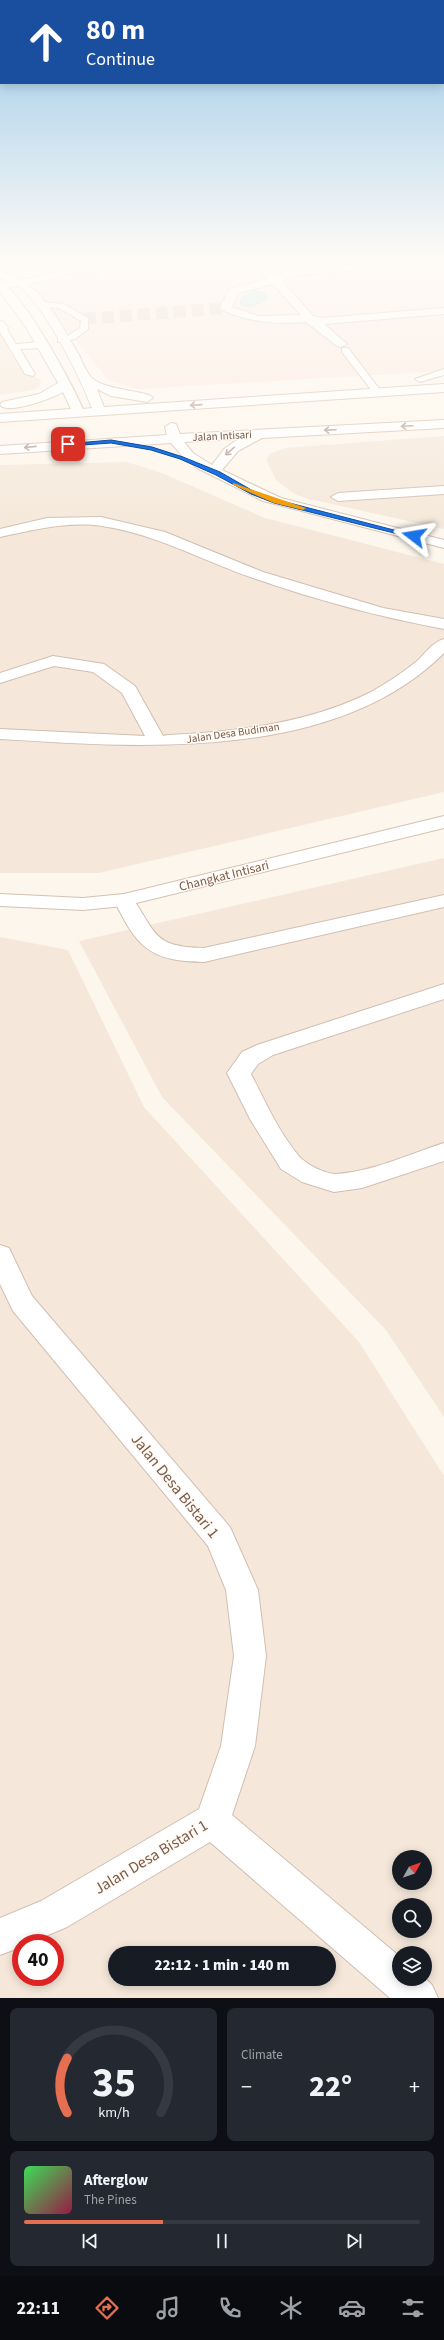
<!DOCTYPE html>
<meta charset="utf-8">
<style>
body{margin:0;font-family:"Source Sans 3",sans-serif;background:#242831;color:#f1f3f6;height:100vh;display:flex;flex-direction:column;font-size:15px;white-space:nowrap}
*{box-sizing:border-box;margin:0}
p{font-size:13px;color:#9ea1a6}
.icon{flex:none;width:22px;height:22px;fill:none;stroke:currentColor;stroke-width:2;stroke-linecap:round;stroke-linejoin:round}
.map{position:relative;height:1998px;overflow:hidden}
.details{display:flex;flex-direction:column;gap:10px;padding:10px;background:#0d0f14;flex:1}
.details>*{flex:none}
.hud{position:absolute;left:0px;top:0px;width:444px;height:84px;box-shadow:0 2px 10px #0003;background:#1a4fa0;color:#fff;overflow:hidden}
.needle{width:26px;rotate:50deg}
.buttons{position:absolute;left:392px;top:1850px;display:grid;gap:8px}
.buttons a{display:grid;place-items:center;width:40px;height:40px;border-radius:50%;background:#171b24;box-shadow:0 2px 10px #0003;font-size:20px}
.speed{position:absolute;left:12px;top:1934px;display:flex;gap:8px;font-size:20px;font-weight:700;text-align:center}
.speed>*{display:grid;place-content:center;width:52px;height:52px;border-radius:50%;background:#171b24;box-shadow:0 2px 10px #0003;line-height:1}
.speed .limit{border:6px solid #d22;background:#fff;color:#111}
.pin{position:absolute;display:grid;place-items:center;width:34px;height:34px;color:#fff;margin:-17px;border-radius:8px;box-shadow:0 2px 6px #0006}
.me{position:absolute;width:44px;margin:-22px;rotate:284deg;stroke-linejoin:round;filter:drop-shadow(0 0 3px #0008)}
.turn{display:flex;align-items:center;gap:14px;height:84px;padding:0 20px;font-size:18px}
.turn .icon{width:52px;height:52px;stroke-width:2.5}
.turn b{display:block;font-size:28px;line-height:34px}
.big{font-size:30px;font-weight:800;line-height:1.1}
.details .widget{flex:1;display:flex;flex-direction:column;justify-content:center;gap:6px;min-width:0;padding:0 14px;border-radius:8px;background:#242831}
.details .dial{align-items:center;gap:0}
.dial svg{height:104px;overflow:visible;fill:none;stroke:#363941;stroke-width:7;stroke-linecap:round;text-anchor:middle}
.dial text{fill:#f1f3f6;stroke:none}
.song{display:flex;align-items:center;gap:12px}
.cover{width:48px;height:48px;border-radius:6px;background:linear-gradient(135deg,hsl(130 70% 55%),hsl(340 70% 35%))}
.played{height:4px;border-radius:2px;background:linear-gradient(90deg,#e76f51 35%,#363941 35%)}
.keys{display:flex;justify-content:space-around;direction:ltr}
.heat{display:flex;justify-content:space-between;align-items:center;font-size:22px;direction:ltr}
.details .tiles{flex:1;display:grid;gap:10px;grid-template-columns:1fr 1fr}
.widget:last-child{grid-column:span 2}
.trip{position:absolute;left:108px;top:1946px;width:228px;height:40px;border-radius:20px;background:#171b24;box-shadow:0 2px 10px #0003;font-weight:800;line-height:40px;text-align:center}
.tabs{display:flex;height:64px;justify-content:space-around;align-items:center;background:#090b0e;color:#9ea1a6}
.tabs .icon{width:28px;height:28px}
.tabs .on{color:#e76f51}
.tabs b{font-size:18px;color:#f1f3f6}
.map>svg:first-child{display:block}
.residential{fill:#f5e8da;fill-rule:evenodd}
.commercial{fill:#fde8e0}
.water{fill:#bfe3e8;stroke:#a5d3da}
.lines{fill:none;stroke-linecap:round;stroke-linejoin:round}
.street-tunnel{stroke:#dcd0c4;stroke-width:12;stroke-dasharray:12 6;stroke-linecap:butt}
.lane-casing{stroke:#d1beb0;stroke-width:2}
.street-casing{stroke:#d1beb0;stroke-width:2}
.secondary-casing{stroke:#d6c0b0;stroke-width:2}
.lane{fill:#fff;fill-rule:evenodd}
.street{fill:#fff;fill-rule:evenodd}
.secondary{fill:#fff;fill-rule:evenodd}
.oneway{stroke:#af9d94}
.route{fill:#1a73e8;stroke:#114b97}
.slow{fill:#f59e0b}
.labels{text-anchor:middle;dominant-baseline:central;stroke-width:3;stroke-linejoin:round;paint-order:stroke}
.far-street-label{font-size:11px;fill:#7a5c4d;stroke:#fffaf3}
.street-label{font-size:13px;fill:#7a5c4d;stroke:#fffaf3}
.near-street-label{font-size:16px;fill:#7a5c4d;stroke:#fffaf3}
</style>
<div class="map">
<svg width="444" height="1998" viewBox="0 0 444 1998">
<rect width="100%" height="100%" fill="#fdf6ec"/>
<!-- residential -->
<g class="residential">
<polygon points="0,324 8,349 18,366 40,379 41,382 39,387 33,390 0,395"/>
<polygon points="444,436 444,529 305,498 293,493 276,480 266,459 270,454 285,448"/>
<polygon points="127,462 162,473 265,518 444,564 444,792 99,873 0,873 0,465"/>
<polygon points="444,858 444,1417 386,1330 162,1097 79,941"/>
<path d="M 0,937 L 68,950 L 144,1107 L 359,1342 L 444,1476 L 444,1998 L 0,1998 ZM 399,1857 L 425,1857 L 425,1883 L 399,1883 ZM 399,1905 L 425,1905 L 425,1931 L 399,1931 ZM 21,1943 L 55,1943 L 55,1977 L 21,1977 ZM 115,1953 L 329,1953 L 329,1979 L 115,1979 ZM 399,1953 L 425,1953 L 425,1979 L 399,1979 Z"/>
</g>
<!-- commercial -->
<polygon class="commercial" points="131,260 444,260 444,371 139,389 108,380 34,289 35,285 112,267"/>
<!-- water -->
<polygon class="water" points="255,291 265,293 267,299 252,306 241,305 240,301 243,296"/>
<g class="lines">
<!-- street-tunnel -->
<polyline class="street-tunnel" points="84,319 226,308"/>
<!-- lane casing -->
<g class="lane-casing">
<g id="lane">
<polygon points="79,267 85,267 97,276 90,278 79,271"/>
<polygon points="43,302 64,304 88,318 88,329 75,339 58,342 58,338 69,335 80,328 81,321 59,308 40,307 39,305"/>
<polygon points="0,326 5,326 16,344 41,342 46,345 41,348 20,349 35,374 33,376 25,374 0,332"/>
<polygon points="342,348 348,348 381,391 381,395 375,395 342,352"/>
<polygon points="444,369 444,375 420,382 415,379"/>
</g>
</g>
<!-- street casing -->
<g class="street-casing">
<g id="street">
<polygon points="101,260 117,260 116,262 31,284 0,289 0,283 31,278"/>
<path d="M 247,260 L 258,260 L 276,275 L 289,270 L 408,260 L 444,260 L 444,262 L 440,263 L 291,276 L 282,281 L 313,316 L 322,318 L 444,308 L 444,314 L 324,324 L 347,344 L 341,347 L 337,346 L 306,322 C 275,324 251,323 222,310 L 220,308 L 229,289 L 267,279 ZM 273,284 L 301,315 L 258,316 L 232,307 L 238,293 Z"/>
<polygon points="0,321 4,322 8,328 6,330 0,331"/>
<polygon points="444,486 444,494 338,501 331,497 338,493"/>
<path d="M 101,517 L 165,532 L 263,572 L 383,608 L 444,619 L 444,629 C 379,617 316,600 253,578 C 203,561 156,534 102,526 C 68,521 33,530 0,537 L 0,529 L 47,518 Z"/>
<path d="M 444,639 L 444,653 C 335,762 141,748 0,739 L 0,729 L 145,736 L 122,693 L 93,672 L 54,666 L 0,683 L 0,673 L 53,656 L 104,664 L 135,686 L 163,736 L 168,735 C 235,732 310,723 371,692 C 387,683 402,673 416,662 C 425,654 432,642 444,639 Z"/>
<path d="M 124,894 L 131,896 C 157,933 152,947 204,948 L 444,895 L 444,907 L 204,962 C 149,961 137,947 114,900 L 117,896 Z"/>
<path d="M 444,984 L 444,999 L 273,1055 L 258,1064 L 251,1074 C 265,1101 278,1131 298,1155 C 305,1164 325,1174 336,1174 C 372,1172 409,1154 444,1143 L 444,1161 L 362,1188 L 334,1192 L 302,1182 L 281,1169 L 250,1119 L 227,1073 L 242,1052 L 257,1045 Z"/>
<polygon points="0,1245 9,1248 32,1296 230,1527 258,1590 266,1656 255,1746 232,1815 399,1956 399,1979 425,1978 432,1985 438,1998 390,1998 210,1842 67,1927 29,1943 21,1943 21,1947 0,1955 0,1918 41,1901 199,1809 221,1746 234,1656 226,1590 208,1546 13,1311 0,1284"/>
</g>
</g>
<!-- secondary casing -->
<g class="secondary-casing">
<g id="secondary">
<path d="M 0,271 C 41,281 59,322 79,355 C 82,362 86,371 91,377 C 103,391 148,390 153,398 L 147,402 L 111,396 L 97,389 L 104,407 L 444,384 L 444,392 L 0,422 L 0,414 L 71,409 L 63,392 C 53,398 8,415 0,405 L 2,402 L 39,394 L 58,383 L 26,327 L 0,292 L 0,283 C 21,288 73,386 83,409 L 92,408 C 80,377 44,303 17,285 C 12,282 5,280 0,278 Z"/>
<path d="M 444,420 L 444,428 L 262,438 L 238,451 L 222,470 L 281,498 L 444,540 L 444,548 L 263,501 L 197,468 L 184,458 L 171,443 L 0,454 L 0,446 L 167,435 L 165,427 L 171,423 L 176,424 L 180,434 ZM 238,439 L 224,449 L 212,465 L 193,453 L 184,442 Z"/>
<polygon points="444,816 444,828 124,906 83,910 0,906 0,894 83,898 124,894"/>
</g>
</g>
<!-- lane -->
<use href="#lane" class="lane"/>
<!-- street -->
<use href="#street" class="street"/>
<!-- secondary -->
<use href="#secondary" class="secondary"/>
</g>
<!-- one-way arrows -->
<defs><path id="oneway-shaft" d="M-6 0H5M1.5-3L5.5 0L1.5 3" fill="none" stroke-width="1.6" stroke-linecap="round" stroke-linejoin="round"/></defs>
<g class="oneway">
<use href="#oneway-shaft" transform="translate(196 405) rotate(176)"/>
<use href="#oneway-shaft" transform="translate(407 426) rotate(177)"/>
<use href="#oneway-shaft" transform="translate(330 430) rotate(178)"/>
<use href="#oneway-shaft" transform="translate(30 447) rotate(174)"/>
<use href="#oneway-shaft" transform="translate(230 451) rotate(138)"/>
</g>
<!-- sky -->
<linearGradient id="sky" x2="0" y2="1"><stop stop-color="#97c7e8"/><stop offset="0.48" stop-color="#fefbf6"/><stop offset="1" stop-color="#fefbf6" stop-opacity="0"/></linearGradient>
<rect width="444" height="539" fill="url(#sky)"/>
<!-- route -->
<polygon class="route" points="111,440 152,447 183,457 220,472 255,492 278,500 417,536 414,538 274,503 251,494 216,475 180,459 151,450 111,443 68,446 65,444"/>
<!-- slow -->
<polygon class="slow" points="233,483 306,508 303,510 274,503 233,485"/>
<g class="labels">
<!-- far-street labels -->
<g class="far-street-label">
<text transform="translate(222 436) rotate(-3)">Jalan Intisari</text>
<text transform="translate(233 733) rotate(-8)">Jalan Desa Budiman</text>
</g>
<!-- street labels -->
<g class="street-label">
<text transform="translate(224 876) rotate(-14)">Changkat Intisari</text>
</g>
<!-- near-street labels -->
<g class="near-street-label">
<text transform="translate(175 1486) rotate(51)">Jalan Desa Bistari 1</text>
<text transform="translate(151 1857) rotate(-31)">Jalan Desa Bistari 1</text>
</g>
</g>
</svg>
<div class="buttons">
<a><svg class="needle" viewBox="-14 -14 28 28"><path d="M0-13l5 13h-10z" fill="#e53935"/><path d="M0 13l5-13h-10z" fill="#9ea1a6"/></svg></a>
<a><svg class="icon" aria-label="search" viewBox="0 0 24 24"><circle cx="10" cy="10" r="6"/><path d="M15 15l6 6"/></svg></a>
<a><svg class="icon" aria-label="layers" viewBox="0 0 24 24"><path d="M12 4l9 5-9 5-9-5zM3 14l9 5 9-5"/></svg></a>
</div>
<div class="speed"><div class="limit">40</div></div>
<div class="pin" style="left:68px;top:444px;background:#d93025"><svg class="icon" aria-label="arrive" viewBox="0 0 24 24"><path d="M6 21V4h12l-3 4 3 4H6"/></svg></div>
<svg class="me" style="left:414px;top:536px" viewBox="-20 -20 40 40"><path d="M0-17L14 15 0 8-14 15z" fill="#1a73e8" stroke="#fff" stroke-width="4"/></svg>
<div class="trip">22:12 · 1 min · 140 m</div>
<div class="hud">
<div class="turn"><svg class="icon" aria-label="ahead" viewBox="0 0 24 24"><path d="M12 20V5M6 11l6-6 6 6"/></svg><div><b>80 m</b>Continue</div></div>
</div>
</div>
<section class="details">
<div class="tiles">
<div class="widget dial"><svg viewBox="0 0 100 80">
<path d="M14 69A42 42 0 1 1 86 69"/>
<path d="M14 69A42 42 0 0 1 14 27" stroke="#e76f51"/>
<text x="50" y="56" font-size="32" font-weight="700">35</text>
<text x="50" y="72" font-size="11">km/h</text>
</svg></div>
<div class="widget"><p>Climate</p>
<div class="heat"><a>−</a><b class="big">22°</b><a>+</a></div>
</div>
<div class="widget">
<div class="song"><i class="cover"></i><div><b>Afterglow</b><p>The Pines</p></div></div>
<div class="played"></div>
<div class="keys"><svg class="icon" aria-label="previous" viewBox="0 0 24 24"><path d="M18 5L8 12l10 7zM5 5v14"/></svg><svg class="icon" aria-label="pause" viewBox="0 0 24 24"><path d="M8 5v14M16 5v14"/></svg><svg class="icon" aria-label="next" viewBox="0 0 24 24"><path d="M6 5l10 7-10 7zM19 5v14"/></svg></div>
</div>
</div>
</section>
<nav class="tabs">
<b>22:11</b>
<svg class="icon on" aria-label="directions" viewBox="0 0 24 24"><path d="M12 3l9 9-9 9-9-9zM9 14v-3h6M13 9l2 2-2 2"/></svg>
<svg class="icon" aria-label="music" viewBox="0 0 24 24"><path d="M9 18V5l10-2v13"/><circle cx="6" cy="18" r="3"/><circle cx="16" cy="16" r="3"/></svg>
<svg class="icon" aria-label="phone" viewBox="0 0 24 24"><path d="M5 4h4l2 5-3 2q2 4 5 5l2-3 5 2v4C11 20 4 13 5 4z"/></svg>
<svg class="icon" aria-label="climate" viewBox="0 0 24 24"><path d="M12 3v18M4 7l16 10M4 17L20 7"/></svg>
<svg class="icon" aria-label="car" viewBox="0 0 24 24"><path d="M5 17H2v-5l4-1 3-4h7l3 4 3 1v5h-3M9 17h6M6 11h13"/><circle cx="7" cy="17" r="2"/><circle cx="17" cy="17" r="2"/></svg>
<svg class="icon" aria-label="filters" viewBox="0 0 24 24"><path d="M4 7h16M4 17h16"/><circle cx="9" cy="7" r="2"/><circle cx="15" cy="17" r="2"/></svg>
</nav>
